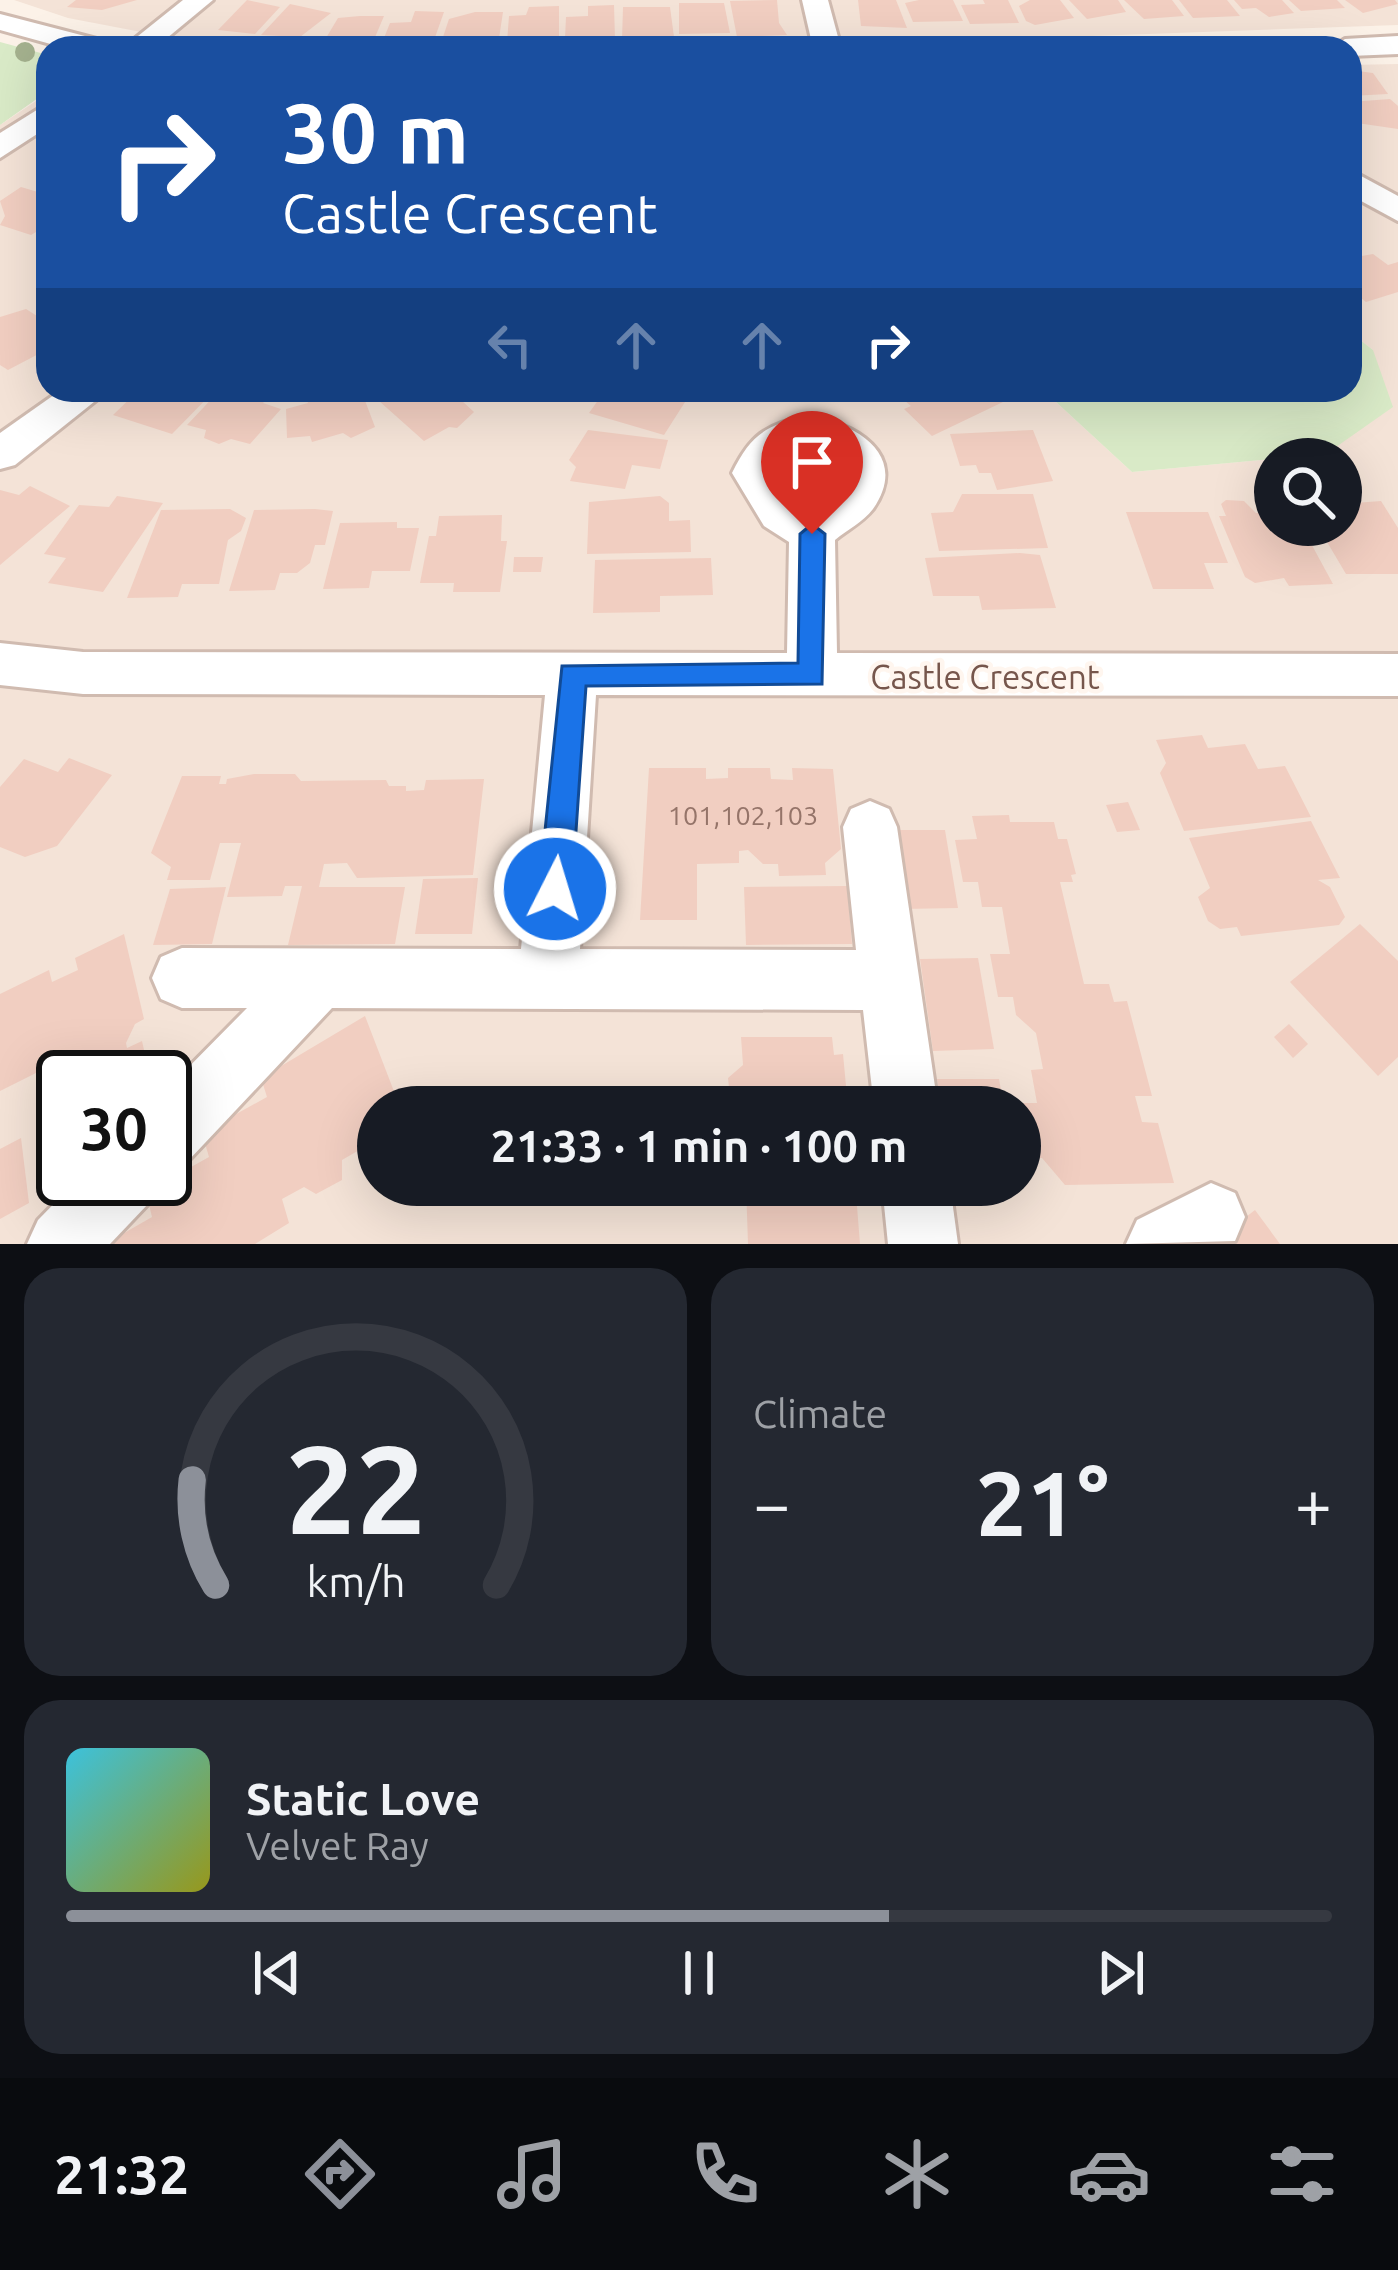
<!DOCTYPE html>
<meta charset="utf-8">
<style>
body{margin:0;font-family:Ubuntu,sans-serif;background:#242831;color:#f1f3f6;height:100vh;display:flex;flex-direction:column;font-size:45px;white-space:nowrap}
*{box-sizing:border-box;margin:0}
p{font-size:39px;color:#9ea1a6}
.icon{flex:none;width:66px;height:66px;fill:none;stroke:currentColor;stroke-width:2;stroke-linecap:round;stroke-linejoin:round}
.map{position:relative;height:1244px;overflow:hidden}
.panel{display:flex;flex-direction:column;gap:24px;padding:24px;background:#0d0f14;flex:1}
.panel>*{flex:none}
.top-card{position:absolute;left:36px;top:36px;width:1326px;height:366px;border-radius:36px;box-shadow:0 12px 48px #0002;background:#1a4fa0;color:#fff;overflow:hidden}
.controls{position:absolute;left:1254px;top:438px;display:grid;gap:24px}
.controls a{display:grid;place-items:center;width:108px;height:108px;border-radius:50%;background:#171b24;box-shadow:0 12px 48px #0002;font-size:60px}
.speed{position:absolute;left:36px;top:1050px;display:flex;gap:24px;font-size:60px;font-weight:700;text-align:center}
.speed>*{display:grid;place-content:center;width:156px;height:156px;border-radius:50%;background:#171b24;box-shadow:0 12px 48px #0002;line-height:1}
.speed .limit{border:6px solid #111;border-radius:18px;background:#fff;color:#111}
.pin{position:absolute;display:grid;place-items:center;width:102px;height:102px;color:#fff;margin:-123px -51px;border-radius:50% 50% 50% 0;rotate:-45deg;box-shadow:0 0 12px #0007}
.pin .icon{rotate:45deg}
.me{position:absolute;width:132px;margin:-66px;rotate:5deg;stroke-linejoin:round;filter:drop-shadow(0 0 9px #0008)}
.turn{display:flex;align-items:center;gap:42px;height:252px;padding:0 48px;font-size:54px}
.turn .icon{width:156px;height:156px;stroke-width:2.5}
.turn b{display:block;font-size:84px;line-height:102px}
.lanes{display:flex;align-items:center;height:114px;padding:0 48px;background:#0003;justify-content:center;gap:60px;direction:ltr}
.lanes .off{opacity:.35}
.big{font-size:90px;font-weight:700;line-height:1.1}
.panel .widget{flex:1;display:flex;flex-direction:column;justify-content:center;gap:18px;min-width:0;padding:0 42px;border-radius:36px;background:#242831}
.panel .dial{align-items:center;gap:0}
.dial svg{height:312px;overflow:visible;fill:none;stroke:#363941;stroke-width:7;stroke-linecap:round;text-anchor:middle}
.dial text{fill:#f1f3f6;stroke:none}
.song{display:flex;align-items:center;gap:36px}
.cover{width:144px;height:144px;border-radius:18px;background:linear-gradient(135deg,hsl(190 70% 55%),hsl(60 70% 35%))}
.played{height:12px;border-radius:6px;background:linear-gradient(90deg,#8c9099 65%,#363941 65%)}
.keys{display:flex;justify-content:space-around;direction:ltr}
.heat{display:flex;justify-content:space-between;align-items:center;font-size:66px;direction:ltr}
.panel .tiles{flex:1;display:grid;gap:24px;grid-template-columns:1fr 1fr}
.widget:last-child{grid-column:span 2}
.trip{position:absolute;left:357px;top:1086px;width:684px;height:120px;border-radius:60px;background:#171b24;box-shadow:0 12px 48px #0002;font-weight:700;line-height:120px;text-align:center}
.menu{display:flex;height:192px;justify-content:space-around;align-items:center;background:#090b0e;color:#9ea1a6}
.menu .icon{width:84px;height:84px}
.menu .selected{color:#8c9099}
.menu b{font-size:54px;color:#f1f3f6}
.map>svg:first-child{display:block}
.residential{fill:#f4e3d7;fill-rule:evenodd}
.green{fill:#d9eac7}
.building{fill:#f1cec1}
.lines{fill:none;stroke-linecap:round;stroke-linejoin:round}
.minor-casing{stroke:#d0bbb0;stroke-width:6}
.minor{fill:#fff;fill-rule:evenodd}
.tree{fill:#a4b18e}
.route{fill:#1a73e8;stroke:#114b97;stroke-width:3}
.labels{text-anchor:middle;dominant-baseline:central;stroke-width:9;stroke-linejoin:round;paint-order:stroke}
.number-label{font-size:27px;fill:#957469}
.street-label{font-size:33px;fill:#76564c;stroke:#fff6ef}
</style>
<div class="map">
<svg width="1398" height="1244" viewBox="0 0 1398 1244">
<rect width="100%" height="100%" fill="#fcf2e8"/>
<!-- residential -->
<g class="residential">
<polygon points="14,0 1398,0 1398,25 759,48 225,48 68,18"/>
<path d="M 1398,64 L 1398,1244 L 0,1244 L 0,125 L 48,93 L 48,390 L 1043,390 L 1132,472 L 1326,454 L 1373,350 L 1350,332 L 1350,65 ZM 1275,459 L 1341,459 L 1341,525 L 1275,525 ZM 63,1077 L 165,1077 L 165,1179 L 63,1179 ZM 378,1107 L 1020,1107 L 1020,1185 L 378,1185 Z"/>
</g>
<!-- green -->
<g class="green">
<polygon points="0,42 48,55 48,91 0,125"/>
<polygon points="1350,332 1373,350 1393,407 1326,454 1132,472 1043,390 1350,390"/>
</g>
<!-- building -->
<g class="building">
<polygon points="76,0 137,0 102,10 67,7"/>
<polygon points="247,0 280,7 255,34 218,30"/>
<polygon points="777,0 779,23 787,35 737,37 730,1"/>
<polygon points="858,0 896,0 907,28 861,26"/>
<polygon points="919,0 953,0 963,21 913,22 905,3"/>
<polygon points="983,0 1008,0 1019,23 970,24 961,5 985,4"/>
<polygon points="1030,0 1060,0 1074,18 1035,25 1026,21 1019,6"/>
<polygon points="1069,0 1118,0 1126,12 1087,19"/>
<polygon points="1124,0 1172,0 1184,16 1144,19"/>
<polygon points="1179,0 1227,0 1240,16 1193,18"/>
<polygon points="1234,0 1282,0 1294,13 1269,17 1256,8 1242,9"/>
<polygon points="1289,0 1337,0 1345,8 1301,11"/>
<polygon points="1345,0 1395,0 1398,4 1363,13"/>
<polygon points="679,3 724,3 730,33 679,34"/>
<polygon points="290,4 331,13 300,37 261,35"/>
<polygon points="614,5 615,39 565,38 566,17 588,16 588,6"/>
<polygon points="559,6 559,40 507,42 509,16 526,15 529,7"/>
<polygon points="623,7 670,7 674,37 622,39"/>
<polygon points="415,11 444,12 433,43 382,43 390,23 411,22"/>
<polygon points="475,12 503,12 498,45 441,43 449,19"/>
<polygon points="360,16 384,16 373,42 326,38 338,18"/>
<polygon points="1350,70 1373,73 1388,94 1350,96"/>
<polygon points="1390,99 1398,106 1398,129 1350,122 1350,102"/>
<polygon points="21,187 48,195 48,225 31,235 0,225 5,216 0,201"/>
<polygon points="1373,254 1388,265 1398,262 1398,292 1366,302 1350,289 1350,258"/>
<polygon points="26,309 48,323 48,349 8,370 0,365 0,317"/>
<polygon points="139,390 215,390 172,434 113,415"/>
<polygon points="220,390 275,390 263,403 281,409 250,444 231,439 219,444 204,438 206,430 187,425"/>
<polygon points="303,390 361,390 375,427 351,438 343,433 312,442 310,436 287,438 286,409 308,403"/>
<polygon points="374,390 464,390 471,396 462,401 474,412 457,428 449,427 424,441 369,392"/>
<polygon points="592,390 661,390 659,394 685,402 664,435 589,413 599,399"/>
<polygon points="926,390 990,390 1003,402 932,436 904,409 911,406 904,400"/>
<polygon points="588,430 668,440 660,469 632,465 625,489 570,481 576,467 569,460"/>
<polygon points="1033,430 1053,481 997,490 991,473 979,473 976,465 960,466 950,434"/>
<polygon points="30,486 70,506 0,565 0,490 19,495"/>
<polygon points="962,494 1033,494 1048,548 939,551 931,513 953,512"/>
<polygon points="117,496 163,503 103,592 48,583 66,558 44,554 79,505 109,507"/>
<polygon points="660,496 669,503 669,521 690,520 691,552 587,554 589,502"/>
<polygon points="1226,500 1244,501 1256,513 1275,512 1275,525 1301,525 1333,584 1289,586 1284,578 1255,583 1245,577 1219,516 1226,516 1221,504"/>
<polygon points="1381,501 1398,528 1398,574 1346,574 1317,525 1341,525 1341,504"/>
<polygon points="230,509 246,518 241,531 228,540 219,584 182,584 178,597 127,598 161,510"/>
<polygon points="315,509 333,511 325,545 315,545 310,563 297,573 280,573 275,590 229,591 254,510"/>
<polygon points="1126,512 1208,512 1228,563 1204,563 1214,589 1153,589"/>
<polygon points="502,515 501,541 507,541 500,592 453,592 454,583 420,583 429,536 436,536 439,516"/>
<polygon points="397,522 397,528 419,528 410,571 372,571 369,588 323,589 340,523"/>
<polygon points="1020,553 1040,555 1056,608 982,610 979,596 933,596 925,558"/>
<polygon points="514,557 543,557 541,572 513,572"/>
<polygon points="711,558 713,595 660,596 660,612 593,613 595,560"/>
<polygon points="1202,735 1208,748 1245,744 1258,769 1285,766 1311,817 1184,831 1160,773 1166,763 1156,740"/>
<polygon points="69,758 112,775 57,846 25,857 0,847 0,787 24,759 58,772"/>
<polygon points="649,768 706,768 706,779 728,778 728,768 770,768 771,779 793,780 792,768 833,769 841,849 825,863 826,875 779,876 778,864 763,864 748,850 739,851 739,863 697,864 697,920 640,920"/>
<polygon points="254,774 295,774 301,781 386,780 389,786 406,786 406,791 424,790 426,780 484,779 473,875 357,878 347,863 324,864 319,887 405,887 395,944 288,945 302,886 285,886 282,896 227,897 241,843 220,843 210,880 167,880 171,867 151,853 182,776 221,776 219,784 226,784 227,779"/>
<polygon points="1128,802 1140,830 1117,832 1106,805"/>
<polygon points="1009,815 1010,822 1054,822 1058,839 1067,839 1076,874 1071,875 1073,882 1060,882 1084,984 1109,984 1114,1002 1127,1001 1152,1096 1135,1096 1142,1122 1158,1123 1174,1183 1065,1185 1042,1158 1027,1158 1017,1103 1037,1103 1031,1070 1043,1069 1036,1033 1016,1015 1013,997 998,997 990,954 1010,954 1002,907 982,907 978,882 963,882 955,840 977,839 972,816"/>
<polygon points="1311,821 1340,878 1318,880 1330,887 1345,917 1339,925 1241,936 1237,927 1220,929 1208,921 1198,897 1210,888 1189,838"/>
<polygon points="891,830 945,830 958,908 902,909"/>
<polygon points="478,878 472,934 415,934 423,879"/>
<polygon points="847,886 852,944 746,945 744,887"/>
<polygon points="226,887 212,944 153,945 170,889"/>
<polygon points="1360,924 1398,961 1398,1057 1378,1076 1290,982"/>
<polygon points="124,934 144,1019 135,1024 126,1043 127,1048 142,1041 150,1077 78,1077 77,1070 56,1081 36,1073 0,1091 0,994 49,970 52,982 78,970 75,958"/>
<polygon points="978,958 994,1049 933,1051 920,959"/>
<polygon points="365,1016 400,1107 378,1107 378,1155 361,1149 342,1160 342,1180 316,1194 304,1187 282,1199 289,1223 255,1244 105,1244 152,1217 146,1192 209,1157 202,1133 267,1097 261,1078"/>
<polygon points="1289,1024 1308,1044 1293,1058 1274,1037"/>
<polygon points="741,1037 832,1037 834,1055 843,1054 848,1107 731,1107 728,1078 743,1065"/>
<polygon points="937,1079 999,1079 1004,1107 941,1107"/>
<polygon points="63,1102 63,1156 61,1157 52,1108"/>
<polygon points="21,1138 29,1203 0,1219 0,1149"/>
<polygon points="746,1185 845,1185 845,1195 856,1194 860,1244 748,1244"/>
<polygon points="1255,1210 1280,1244 1211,1244"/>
</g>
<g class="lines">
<!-- minor casing -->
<g class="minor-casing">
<g id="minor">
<polygon points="183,0 213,0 155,48 123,48"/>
<polygon points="802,0 828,0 841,48 813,48"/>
<polygon points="0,14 108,42 112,48 65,48 0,30"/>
<polygon points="1398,36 1398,54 1350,56 1350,48 1331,48 1345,39"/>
<polygon points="48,103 48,127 0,158 0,133"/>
<polygon points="1350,170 1398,196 1398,221 1350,195"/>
<polygon points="61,390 109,390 15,465 0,469 0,433"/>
<path d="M 806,416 C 854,422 911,454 873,509 C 863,522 847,530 835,540 L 837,653 L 1398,654 L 1398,696 L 596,695 L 580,949 L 856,950 L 843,827 L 851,809 L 870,801 L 889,809 L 897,827 L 938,1107 L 874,1107 L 863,1010 L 332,1008 L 188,1161 L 165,1171 L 165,1091 L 247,1008 L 182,1008 L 161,999 L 152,978 L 161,957 L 182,948 L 521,949 L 545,695 L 83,694 L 0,685 L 0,643 L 83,652 L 787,653 L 789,542 L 764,526 L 732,473 C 750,436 765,425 806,416 ZM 806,446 L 833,454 L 844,476 L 837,491 L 810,511 L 796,502 L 775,472 L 781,459 Z"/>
<polygon points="78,1179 158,1179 149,1203 110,1244 27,1244 38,1220"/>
<polygon points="1211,1183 1235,1193 1245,1217 1235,1241 1126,1244 1137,1220"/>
<polygon points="882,1185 950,1185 958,1244 888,1244"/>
</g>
</g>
<!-- minor -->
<use href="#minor" class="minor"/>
</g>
<!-- trees -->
<circle class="tree" cx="25" cy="52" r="10"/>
<!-- route -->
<polygon class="route" points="812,524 825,534 822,684 586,686 572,889 567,900 555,905 544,900 539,889 562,666 798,663 800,534"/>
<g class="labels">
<!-- number labels -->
<g class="number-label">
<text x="743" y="815">101,102,103</text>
</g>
<!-- street labels -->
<g class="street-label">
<text x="985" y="676">Castle Crescent</text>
</g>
</g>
</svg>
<div class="controls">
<a><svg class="icon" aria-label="search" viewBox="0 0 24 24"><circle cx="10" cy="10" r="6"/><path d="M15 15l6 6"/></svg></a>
</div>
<div class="speed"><div class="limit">30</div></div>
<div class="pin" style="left:812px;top:534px;background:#d93025"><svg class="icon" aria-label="arrive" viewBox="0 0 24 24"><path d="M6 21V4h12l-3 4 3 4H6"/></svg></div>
<svg class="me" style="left:555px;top:889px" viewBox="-20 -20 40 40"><circle r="17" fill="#1a73e8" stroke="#fff" stroke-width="3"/><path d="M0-11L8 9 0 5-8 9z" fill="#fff"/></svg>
<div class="trip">21:33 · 1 min · 100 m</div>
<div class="top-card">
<div class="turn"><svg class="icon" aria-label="right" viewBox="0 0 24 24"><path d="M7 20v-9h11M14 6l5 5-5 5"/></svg><div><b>30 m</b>Castle Crescent</div></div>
<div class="lanes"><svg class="icon off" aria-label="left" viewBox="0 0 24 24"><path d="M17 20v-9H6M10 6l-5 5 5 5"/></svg><svg class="icon off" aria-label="ahead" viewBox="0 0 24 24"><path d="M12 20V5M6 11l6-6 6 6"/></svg><svg class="icon off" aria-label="ahead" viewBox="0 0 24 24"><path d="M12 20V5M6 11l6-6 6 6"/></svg><svg class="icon" aria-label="right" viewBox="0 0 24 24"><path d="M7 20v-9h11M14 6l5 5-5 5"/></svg></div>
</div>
</div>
<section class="panel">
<div class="tiles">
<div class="widget dial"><svg viewBox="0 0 100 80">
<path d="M14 69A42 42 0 1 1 86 69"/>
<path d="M14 69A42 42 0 0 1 8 42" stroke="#8c9099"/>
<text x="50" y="56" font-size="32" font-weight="700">22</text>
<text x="50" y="72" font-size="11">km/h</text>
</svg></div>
<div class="widget"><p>Climate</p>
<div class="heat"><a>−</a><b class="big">21°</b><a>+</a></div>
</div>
<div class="widget">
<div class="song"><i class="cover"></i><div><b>Static Love</b><p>Velvet Ray</p></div></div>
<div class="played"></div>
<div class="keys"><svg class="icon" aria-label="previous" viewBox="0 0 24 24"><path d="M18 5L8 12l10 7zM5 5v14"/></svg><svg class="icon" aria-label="pause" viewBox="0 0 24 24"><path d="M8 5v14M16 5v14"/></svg><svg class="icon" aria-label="next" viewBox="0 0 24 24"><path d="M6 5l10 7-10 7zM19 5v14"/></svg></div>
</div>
</div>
</section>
<nav class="menu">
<b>21:32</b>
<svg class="icon selected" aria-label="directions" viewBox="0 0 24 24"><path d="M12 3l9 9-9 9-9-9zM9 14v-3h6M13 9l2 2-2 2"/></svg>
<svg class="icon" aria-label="music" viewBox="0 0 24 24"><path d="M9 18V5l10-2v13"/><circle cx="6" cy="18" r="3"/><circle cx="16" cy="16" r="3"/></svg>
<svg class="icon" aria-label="phone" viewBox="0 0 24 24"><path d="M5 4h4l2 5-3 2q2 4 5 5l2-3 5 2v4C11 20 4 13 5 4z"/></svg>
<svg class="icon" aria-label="climate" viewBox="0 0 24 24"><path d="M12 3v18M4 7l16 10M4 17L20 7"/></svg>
<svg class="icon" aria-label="car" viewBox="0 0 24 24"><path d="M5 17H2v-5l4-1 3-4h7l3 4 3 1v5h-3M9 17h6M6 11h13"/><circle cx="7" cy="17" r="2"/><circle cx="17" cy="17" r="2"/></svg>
<svg class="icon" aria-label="filters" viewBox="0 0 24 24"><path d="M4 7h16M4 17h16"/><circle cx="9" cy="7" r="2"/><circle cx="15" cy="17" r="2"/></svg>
</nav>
